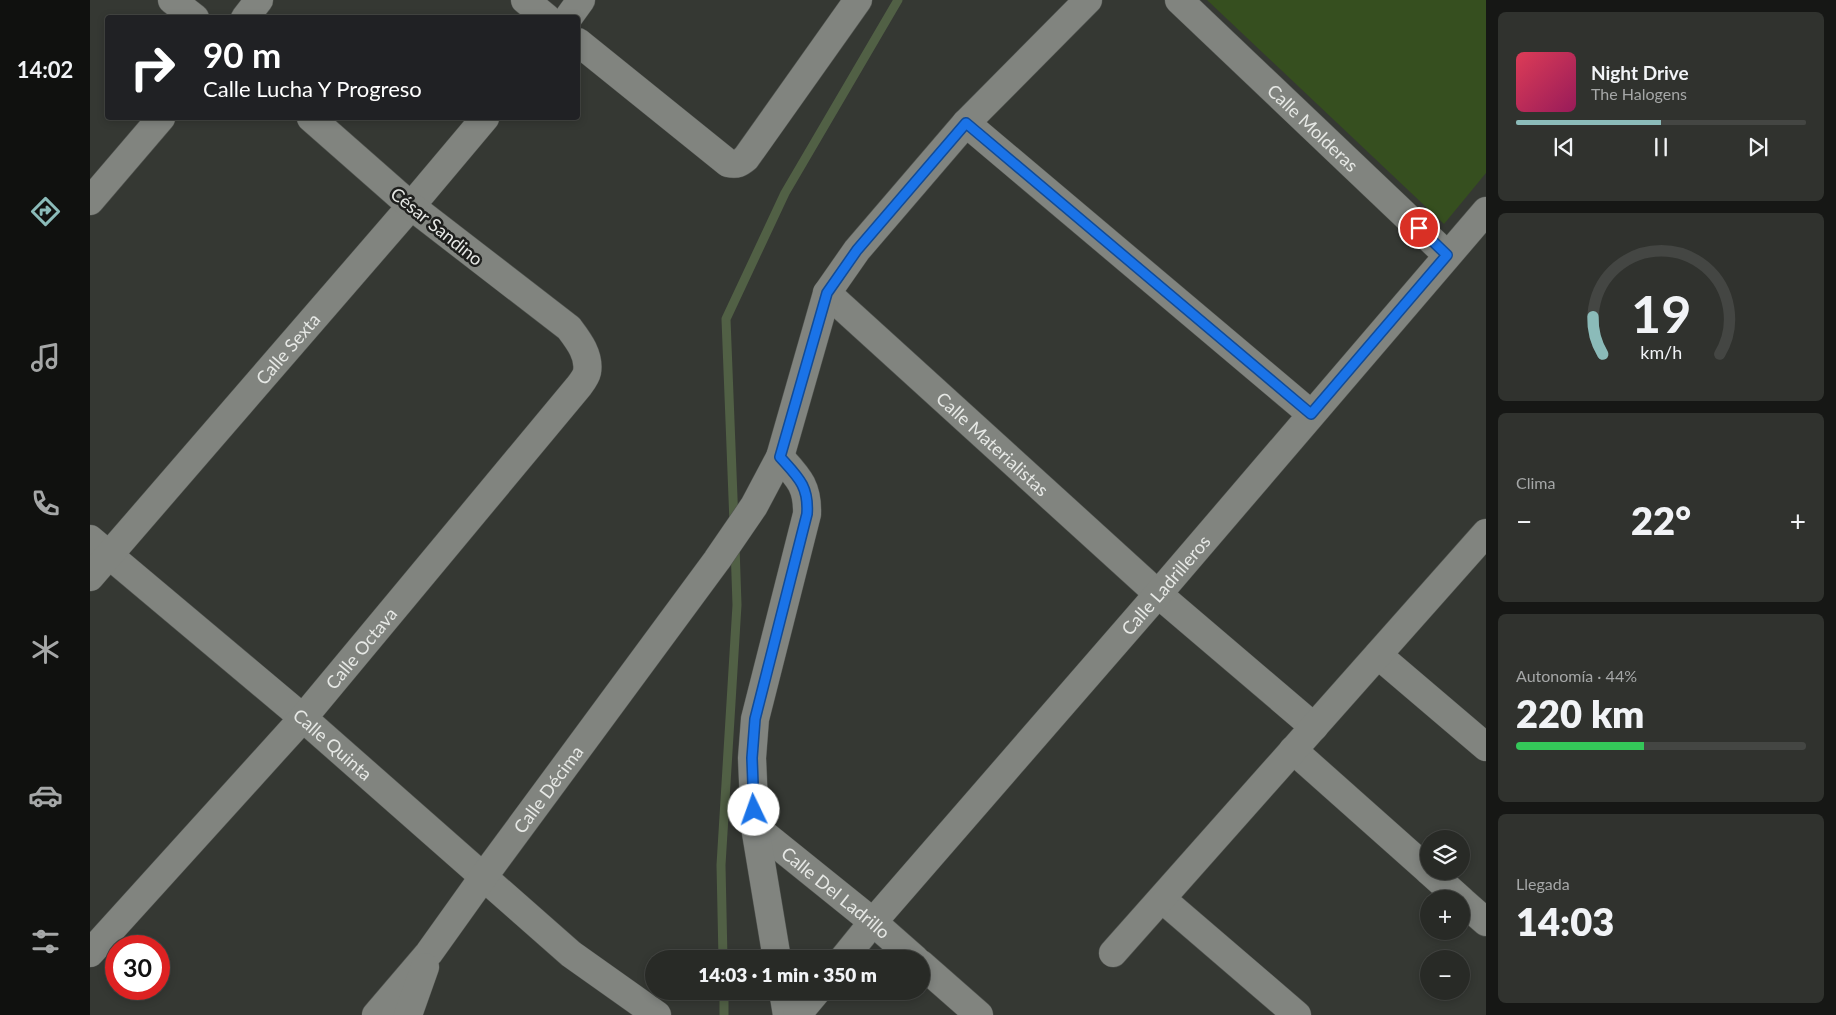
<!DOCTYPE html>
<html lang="es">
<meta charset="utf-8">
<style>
body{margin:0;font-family:Lato,sans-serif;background:#30322e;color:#f1f3f6;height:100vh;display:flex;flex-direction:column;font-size:19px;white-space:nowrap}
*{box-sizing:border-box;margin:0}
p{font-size:16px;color:#a5a7a7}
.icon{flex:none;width:28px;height:28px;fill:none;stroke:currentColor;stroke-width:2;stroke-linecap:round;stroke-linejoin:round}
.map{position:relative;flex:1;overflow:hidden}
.side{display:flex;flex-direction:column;gap:12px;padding:12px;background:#161715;width:350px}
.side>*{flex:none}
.hud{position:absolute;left:15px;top:15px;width:475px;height:105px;border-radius:5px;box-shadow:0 2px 8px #0003,0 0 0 1px #444643;background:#202124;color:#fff;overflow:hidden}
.controls{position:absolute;left:1330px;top:830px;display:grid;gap:10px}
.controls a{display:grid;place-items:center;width:50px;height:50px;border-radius:50%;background:#282a26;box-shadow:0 2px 8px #0003,0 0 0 1px #444643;font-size:25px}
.speed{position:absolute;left:15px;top:935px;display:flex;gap:10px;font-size:25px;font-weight:700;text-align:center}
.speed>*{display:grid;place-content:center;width:65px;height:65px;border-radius:50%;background:#282a26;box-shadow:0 2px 8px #0003,0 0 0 1px #444643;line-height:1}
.speed .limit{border:8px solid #d22;background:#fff;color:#111}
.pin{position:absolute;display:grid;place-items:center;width:42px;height:42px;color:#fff;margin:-21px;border:2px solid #fff;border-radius:50%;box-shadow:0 1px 5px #0007}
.me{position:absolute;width:55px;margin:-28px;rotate:357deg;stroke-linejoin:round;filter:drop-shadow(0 0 4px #0008)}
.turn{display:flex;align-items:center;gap:18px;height:105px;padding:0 15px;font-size:22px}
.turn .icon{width:65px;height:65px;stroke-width:2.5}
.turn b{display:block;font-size:35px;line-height:42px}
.big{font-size:38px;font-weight:800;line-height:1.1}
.side .tile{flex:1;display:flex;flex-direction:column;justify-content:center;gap:8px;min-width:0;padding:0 18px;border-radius:8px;background:#30322e}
.side .dial{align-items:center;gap:0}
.dial svg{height:130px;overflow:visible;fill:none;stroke:#444643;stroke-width:7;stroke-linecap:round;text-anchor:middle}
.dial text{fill:#f1f3f6;stroke:none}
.song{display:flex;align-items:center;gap:15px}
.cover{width:60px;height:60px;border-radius:8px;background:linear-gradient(135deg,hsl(350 70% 55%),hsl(330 70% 35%))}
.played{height:5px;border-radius:2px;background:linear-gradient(90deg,#8bbbb9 50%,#444643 50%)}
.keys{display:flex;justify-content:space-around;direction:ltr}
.heat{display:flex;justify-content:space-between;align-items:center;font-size:28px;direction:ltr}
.charge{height:8px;border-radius:4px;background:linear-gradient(90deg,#34c759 44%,#444643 0)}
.trip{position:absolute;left:555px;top:950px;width:285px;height:50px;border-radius:25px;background:#282a26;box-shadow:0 2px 8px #0003,0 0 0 1px #444643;font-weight:800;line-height:50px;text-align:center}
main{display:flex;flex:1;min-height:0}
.menu{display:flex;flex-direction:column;width:90px;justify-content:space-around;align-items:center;background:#10110f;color:#a5a7a7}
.menu .icon{width:35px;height:35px}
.menu .active{color:#8bbbb9}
.menu b{font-size:22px;color:#f1f3f6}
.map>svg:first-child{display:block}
.green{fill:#364f1f}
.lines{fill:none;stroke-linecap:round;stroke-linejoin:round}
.stream{stroke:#516045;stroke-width:9}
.street-casing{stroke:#515450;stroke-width:29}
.street{stroke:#81847f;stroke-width:28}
.route-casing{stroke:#114b97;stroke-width:12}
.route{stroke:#1a73e8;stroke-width:9}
.labels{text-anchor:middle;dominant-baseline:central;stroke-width:5;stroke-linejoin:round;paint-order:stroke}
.street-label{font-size:18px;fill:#e6e8e5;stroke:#1e1f1d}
</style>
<main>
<nav class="menu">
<b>14:02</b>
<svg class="icon active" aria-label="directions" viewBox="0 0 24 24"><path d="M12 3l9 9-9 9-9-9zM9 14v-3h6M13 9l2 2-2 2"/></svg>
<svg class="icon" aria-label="music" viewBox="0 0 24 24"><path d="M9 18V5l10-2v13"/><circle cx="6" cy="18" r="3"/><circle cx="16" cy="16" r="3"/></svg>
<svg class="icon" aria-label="phone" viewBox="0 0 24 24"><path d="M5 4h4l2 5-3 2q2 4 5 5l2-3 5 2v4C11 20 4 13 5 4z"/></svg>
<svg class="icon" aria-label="climate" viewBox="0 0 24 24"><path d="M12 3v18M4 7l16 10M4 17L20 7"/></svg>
<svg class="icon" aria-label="car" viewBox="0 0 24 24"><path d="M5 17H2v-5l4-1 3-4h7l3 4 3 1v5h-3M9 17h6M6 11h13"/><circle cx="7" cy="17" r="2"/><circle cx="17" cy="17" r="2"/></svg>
<svg class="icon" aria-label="filters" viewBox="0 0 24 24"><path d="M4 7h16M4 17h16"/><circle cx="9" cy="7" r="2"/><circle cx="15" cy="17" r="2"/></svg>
</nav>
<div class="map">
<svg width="1396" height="1015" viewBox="0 0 1396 1015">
<rect width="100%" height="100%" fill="#353833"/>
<!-- green -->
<polygon class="green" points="1117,0 1396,0 1396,173 1354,224"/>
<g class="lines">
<!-- stream -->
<g class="stream">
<polyline points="644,523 636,319 695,193 808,0"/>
<polyline points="633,959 631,865 647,605 645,546"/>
<polyline points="634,991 634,1015"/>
</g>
<!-- street casing -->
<g class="street-casing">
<g id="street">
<polyline points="82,0 105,18"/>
<polyline points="435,0 457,18"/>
<path id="s1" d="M 1089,0 L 1357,255"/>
<polyline points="155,18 169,0"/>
<polyline points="478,18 491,0"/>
<path d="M 488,42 L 638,163 C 647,165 650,163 656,158 L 768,0"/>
<polyline points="876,123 1221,414"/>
<polyline points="0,201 71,118"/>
<path id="s2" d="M 737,293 L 1068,594 L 1224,727"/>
<path id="s3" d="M 0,539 L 213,718 L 481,954 L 567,1015"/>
<path id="s4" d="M 0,577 L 321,206 L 395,118"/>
<polyline points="1288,655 1396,747"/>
<polyline points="1203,750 1339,871"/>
<path id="s5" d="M 665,827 L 783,922 L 825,959"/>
<polyline points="1339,871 1370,899"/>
<polyline points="1072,899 1207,1015"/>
<polyline points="1371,900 1396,922"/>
<path id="s6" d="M 0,953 L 213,718 L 489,386 C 492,382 496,377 497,372 C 500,355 488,340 479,328 L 321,206 L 221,118"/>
<polyline points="1023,953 1396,533"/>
<path d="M 687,959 L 665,827 L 662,758 L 665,719 L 717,514 C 718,486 708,477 690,457"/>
<path id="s7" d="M 753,959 L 783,922 L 1068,594 L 1396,211"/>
<polyline points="831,964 889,1015"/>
<polyline points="693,991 697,1015"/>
<path id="s8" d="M 286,1015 L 339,953 L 394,876 L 627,560 L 664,506 L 690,457 L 737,293 L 767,250 L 876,123 L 998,0"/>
<polyline points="318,1015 335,967"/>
<polyline points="707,1015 727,991"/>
</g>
</g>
<!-- street -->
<use href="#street" class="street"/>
</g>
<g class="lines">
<!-- route casing -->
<g class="route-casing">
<path id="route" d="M 664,810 L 662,758 L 665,719 L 717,514 C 719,486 708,477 690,457 L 737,293 L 767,250 L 876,123 L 1221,414 L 1357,255 L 1329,228"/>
</g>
<!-- route -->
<use href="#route" class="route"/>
</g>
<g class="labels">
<!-- street labels -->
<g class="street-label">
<text stroke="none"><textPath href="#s1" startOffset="185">Calle Molderas</textPath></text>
<text transform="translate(347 226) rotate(39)">César Sandino</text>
<text stroke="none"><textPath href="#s4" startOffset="302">Calle Sexta</textPath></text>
<text stroke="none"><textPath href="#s2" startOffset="224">Calle Materialistas</textPath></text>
<text stroke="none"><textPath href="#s7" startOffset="494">Calle Ladrilleros</textPath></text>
<text stroke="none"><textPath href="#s6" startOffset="408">Calle Octava</textPath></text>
<text stroke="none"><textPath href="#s3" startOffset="318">Calle Quinta</textPath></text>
<text stroke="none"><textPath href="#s8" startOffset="284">Calle Décima</textPath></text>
<text stroke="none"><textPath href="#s5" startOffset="104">Calle Del Ladrillo</textPath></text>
</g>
</g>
</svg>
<div class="controls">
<a><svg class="icon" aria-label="layers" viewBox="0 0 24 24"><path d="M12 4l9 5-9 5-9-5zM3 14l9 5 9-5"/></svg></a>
<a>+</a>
<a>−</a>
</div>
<div class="speed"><div class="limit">30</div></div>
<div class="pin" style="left:1329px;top:228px;background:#d93025"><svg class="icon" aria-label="arrive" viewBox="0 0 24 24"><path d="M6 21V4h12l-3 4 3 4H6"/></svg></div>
<svg class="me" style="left:664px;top:810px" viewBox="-20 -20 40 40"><circle r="19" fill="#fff"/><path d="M0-13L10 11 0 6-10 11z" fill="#1a73e8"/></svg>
<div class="trip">14:03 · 1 min · 350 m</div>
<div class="hud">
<div class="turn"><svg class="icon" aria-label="right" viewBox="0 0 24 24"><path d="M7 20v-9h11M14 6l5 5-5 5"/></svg><div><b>90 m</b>Calle Lucha Y Progreso</div></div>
</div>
</div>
<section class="side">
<div class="tile">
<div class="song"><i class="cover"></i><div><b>Night Drive</b><p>The Halogens</p></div></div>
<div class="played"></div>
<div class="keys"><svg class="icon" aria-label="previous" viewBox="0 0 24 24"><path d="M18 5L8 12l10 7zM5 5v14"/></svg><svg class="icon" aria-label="pause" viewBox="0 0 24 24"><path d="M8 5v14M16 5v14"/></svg><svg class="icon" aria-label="next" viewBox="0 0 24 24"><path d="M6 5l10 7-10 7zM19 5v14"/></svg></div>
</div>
<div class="tile dial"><svg viewBox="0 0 100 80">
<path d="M14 69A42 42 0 1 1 86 69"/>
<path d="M14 69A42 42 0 0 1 8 46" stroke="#8bbbb9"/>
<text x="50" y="56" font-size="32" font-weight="700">19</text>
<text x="50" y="72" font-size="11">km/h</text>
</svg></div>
<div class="tile"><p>Clima</p>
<div class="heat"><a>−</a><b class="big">22°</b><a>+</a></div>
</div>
<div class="tile"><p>Autonomía · 44%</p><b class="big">220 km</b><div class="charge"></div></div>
<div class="tile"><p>Llegada</p><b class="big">14:03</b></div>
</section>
</main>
